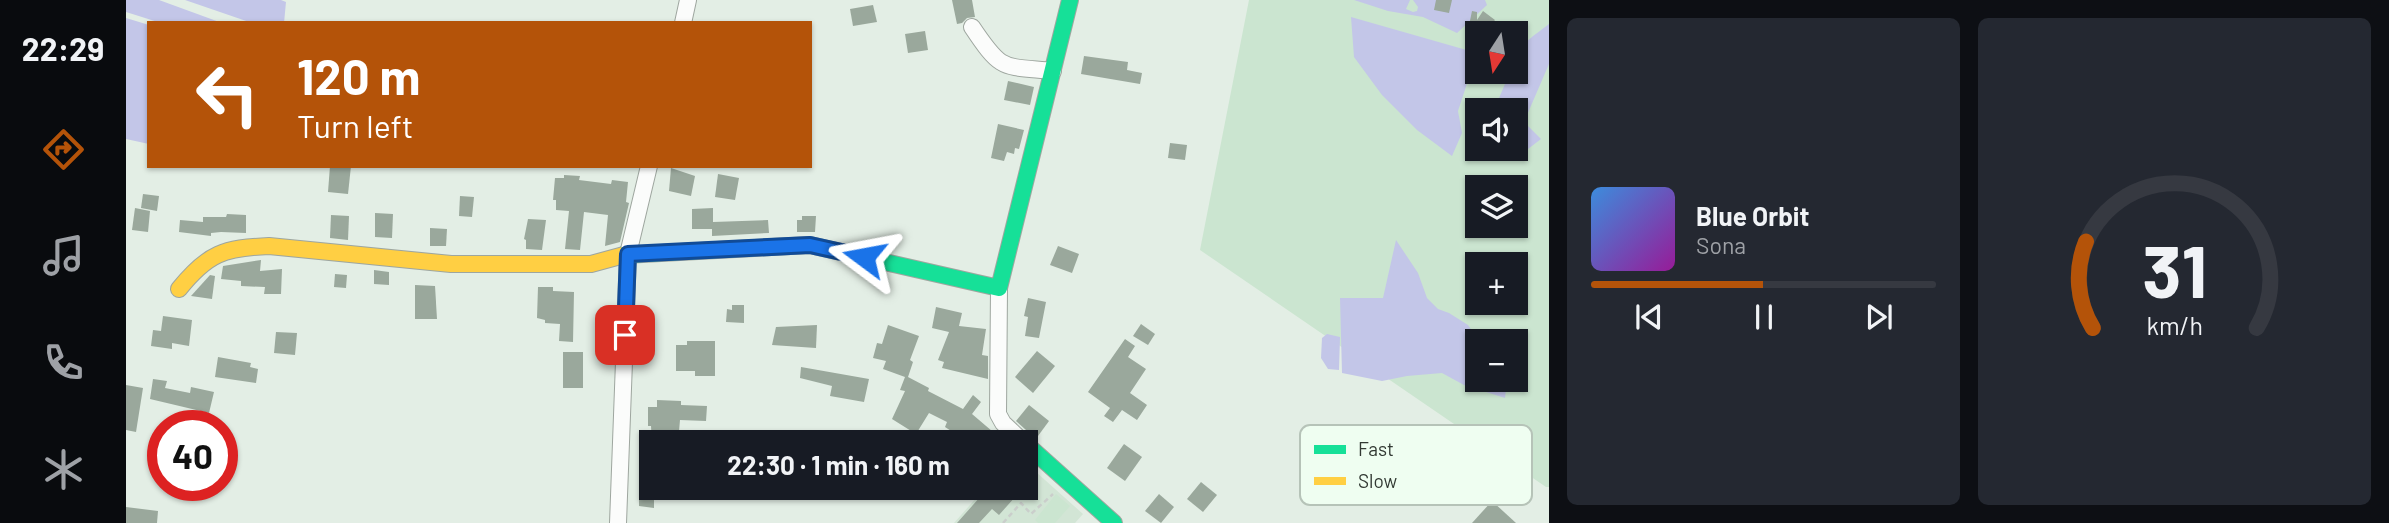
<!DOCTYPE html>
<meta charset="utf-8">
<style>
body{margin:0;font-family:Barlow,sans-serif;background:#242831;color:#f1f3f6;height:100vh;display:flex;flex-direction:column;font-size:26px;white-space:nowrap}
*{box-sizing:border-box;margin:0}
p{font-size:23px;color:#9ea1a6}
.icon{flex:none;width:38px;height:38px;fill:none;stroke:currentColor;stroke-width:2;stroke-linecap:round;stroke-linejoin:round}
.map{position:relative;flex:1;overflow:hidden}
.drawer{display:flex;flex-direction:column;gap:18px;padding:18px;background:#0d0f14;width:840px}
.drawer>*{flex:none}
.top-card{position:absolute;left:21px;top:21px;width:665px;height:147px;border-radius:0px;box-shadow:0 2px 5px #0004;background:#b45309;color:#fff;overflow:hidden}
.needle{width:46px;rotate:192deg}
.buttons{position:absolute;left:1339px;top:21px;display:grid;gap:14px}
.buttons a{display:grid;place-items:center;width:63px;height:63px;border-radius:0px;background:#171b24;box-shadow:0 2px 5px #0004;font-size:35px}
.speed{position:absolute;left:21px;top:410px;display:flex;gap:14px;font-size:35px;font-weight:700;text-align:center}
.speed>*{display:grid;place-content:center;width:91px;height:91px;border-radius:50%;background:#171b24;box-shadow:0 2px 5px #0004;line-height:1}
.speed .limit{border:10px solid #d22;background:#fff;color:#111}
.pin{position:absolute;display:grid;place-items:center;width:60px;height:60px;color:#fff;margin:-30px;border-radius:14px;box-shadow:0 4px 10px #0006}
.me{position:absolute;width:77px;margin:-38px;rotate:283deg;stroke-linejoin:round;filter:drop-shadow(0 0 5px #0008)}
.turn{display:flex;align-items:center;gap:24px;height:147px;padding:0 35px;font-size:32px}
.turn .icon{width:91px;height:91px;stroke-width:2.5}
.turn b{display:block;font-size:49px;line-height:60px}
.drawer .card{flex:1;display:flex;flex-direction:column;justify-content:center;gap:10px;min-width:0;padding:0 24px;border-radius:10px;background:#242831}
.drawer .dial{align-items:center;gap:0}
.dial svg{height:182px;overflow:visible;fill:none;stroke:#363941;stroke-width:7;stroke-linecap:round;text-anchor:middle}
.dial text{fill:#f1f3f6;stroke:none}
.song{display:flex;align-items:center;gap:21px}
.cover{width:84px;height:84px;border-radius:10px;background:linear-gradient(135deg,hsl(210 70% 55%),hsl(300 70% 35%))}
.played{height:7px;border-radius:4px;background:linear-gradient(90deg,#b45309 50%,#363941 50%)}
.keys{display:flex;justify-content:space-around;direction:ltr}
.drawer .tiles{flex:1;display:grid;gap:18px;grid-template-columns:repeat(2,1fr)}
.trip{position:absolute;left:513px;top:430px;width:399px;height:70px;border-radius:0px;background:#171b24;box-shadow:0 2px 5px #0004;font-weight:700;line-height:70px;text-align:center}
main{display:flex;flex:1;min-height:0}
.tabs{display:flex;flex-direction:column;width:126px;justify-content:space-around;align-items:center;background:#090b0e;color:#9ea1a6}
.tabs .icon{width:49px;height:49px}
.tabs .active{color:#b45309}
.tabs b{font-size:32px;color:#f1f3f6}
.map>svg:first-child{display:block}
.built{fill:#d2e5d5}
.green{fill:#cbe5d0;fill-rule:evenodd}
.water{fill:#c3c6e8}
.building{fill:#9aa89c}
.lines{fill:none;stroke-linecap:round;stroke-linejoin:round}
.street-casing{stroke:#9ea69f;stroke-width:18}
.fast-casing{stroke:#9ea69f;stroke-width:18}
.slow-casing{stroke:#9ea69f;stroke-width:18}
.path{stroke:#cacecb;stroke-width:2.5;stroke-dasharray:5 3.5;stroke-linecap:butt}
.street{stroke:#fbfcfb;stroke-width:16}
.fast{stroke:#16e098;stroke-width:16}
.slow{stroke:#ffcf43;stroke-width:16}
.route-casing{stroke:#114b97;stroke-width:18}
.route{stroke:#1a73e8;stroke-width:12}
.key{fill:#effef1;stroke:#b6c3b8;stroke-width:2}
.key-label{font-size:19px;fill:#323933}
</style>
<main>
<nav class="tabs">
<b>22:29</b>
<svg class="icon active" aria-label="directions" viewBox="0 0 24 24"><path d="M12 3l9 9-9 9-9-9zM9 14v-3h6M13 9l2 2-2 2"/></svg>
<svg class="icon" aria-label="music" viewBox="0 0 24 24"><path d="M9 18V5l10-2v13"/><circle cx="6" cy="18" r="3"/><circle cx="16" cy="16" r="3"/></svg>
<svg class="icon" aria-label="phone" viewBox="0 0 24 24"><path d="M5 4h4l2 5-3 2q2 4 5 5l2-3 5 2v4C11 20 4 13 5 4z"/></svg>
<svg class="icon" aria-label="climate" viewBox="0 0 24 24"><path d="M12 3v18M4 7l16 10M4 17L20 7"/></svg>
</nav>
<div class="map">
<svg width="1423" height="523" viewBox="0 0 1423 523">
<rect width="100%" height="100%" fill="#e3eee5"/>
<!-- built -->
<polygon class="built" points="900,463 957,514 949,523 828,523 859,488 900,488"/>
<!-- green -->
<g class="green">
<path d="M 1123,0 L 1423,0 L 1423,487 L 1420,487 L 1074,250 ZM 1351,33 L 1390,33 L 1390,72 L 1351,72 ZM 1351,110 L 1390,110 L 1390,149 L 1351,149 ZM 1351,187 L 1390,187 L 1390,226 L 1351,226 ZM 1351,264 L 1390,264 L 1390,303 L 1351,303 ZM 1351,341 L 1390,341 L 1390,380 L 1351,380 Z"/>
<polygon points="930,494 944,506 929,523 912,523 909,520"/>
</g>
<!-- water -->
<g class="water">
<polygon points="0,0 33,0 96,23 35,23 0,12"/>
<polygon points="59,0 155,0 160,2 158,23 126,23"/>
<polygon points="1228,0 1284,0 1280,9 1287,12 1291,11 1292,7 1287,0 1359,0 1361,5 1331,33 1297,17 1262,11"/>
<polygon points="1225,17 1351,53 1332,111 1336,133 1326,156 1291,130 1256,95 1228,57"/>
<polygon points="0,18 23,25 23,144 0,139"/>
<path d="M 1423,24 L 1423,64 L 1398,122 L 1415,139 L 1402,149 L 1390,143 L 1390,110 L 1368,110 L 1384,72 L 1390,72 C 1390,44 1403,40 1423,24 Z"/>
<polygon points="1270,240 1292,273 1301,298 1312,309 1323,313 1342,325 1353,341 1351,341 1351,380 1381,380 1379,398 1338,385 1316,373 1281,376 1256,381 1216,373 1214,298 1257,298"/>
<polygon points="1201,334 1214,337 1213,370 1202,369 1195,358 1196,338"/>
</g>
<!-- building -->
<g class="building">
<polygon points="826,0 846,0 849,17 841,18 836,23 831,24"/>
<polygon points="1310,0 1326,0 1323,13 1308,10"/>
<polygon points="747,5 751,22 727,26 724,9"/>
<polygon points="1346,11 1351,12 1351,20 1357,11 1369,20 1359,33 1351,33 1351,48 1339,45"/>
<polygon points="799,31 802,50 782,53 779,34"/>
<polygon points="958,56 1002,62 1001,70 1016,73 1014,84 955,74"/>
<polygon points="882,81 908,87 904,105 878,100"/>
<polygon points="872,124 898,130 893,149 889,148 888,154 881,152 878,161 865,158"/>
<polygon points="1044,143 1061,145 1059,160 1042,158"/>
<polygon points="204,166 225,166 222,194 202,192"/>
<polygon points="545,168 569,176 565,196 543,191"/>
<polygon points="592,174 613,178 609,200 589,197"/>
<polygon points="438,175 454,176 453,180 485,184 486,180 502,182 500,202 503,203 494,242 479,246 482,215 458,212 454,250 439,249 443,211 430,210 430,200 427,200 429,178 438,178"/>
<polygon points="17,194 33,196 31,211 15,208"/>
<polygon points="334,196 348,197 346,217 333,216"/>
<polygon points="9,208 24,211 22,232 6,230"/>
<polygon points="587,208 587,222 642,220 643,233 586,236 586,229 566,229 566,209"/>
<polygon points="249,213 267,214 266,238 249,237"/>
<polygon points="101,214 120,215 120,233 95,232 85,233 85,236 53,232 54,220 77,222 77,217 100,217"/>
<polygon points="205,215 223,216 222,240 204,238"/>
<polygon points="676,216 690,216 689,232 671,232 671,220 676,220"/>
<polygon points="402,219 420,220 416,250 400,249 400,240 398,239"/>
<polygon points="304,228 321,229 320,246 304,246"/>
<polygon points="932,246 953,254 946,273 924,265"/>
<polygon points="135,260 134,271 156,269 155,294 138,294 139,287 115,286 115,281 95,279 97,266"/>
<polygon points="248,270 263,272 263,285 248,284"/>
<polygon points="209,274 221,275 220,288 208,287"/>
<polygon points="84,275 89,276 86,299 65,296"/>
<polygon points="289,285 309,286 311,319 289,319"/>
<polygon points="412,287 427,287 427,291 448,292 447,342 433,341 434,324 419,323 419,320 411,318"/>
<polygon points="902,298 920,302 913,338 899,336 902,317 898,316"/>
<polygon points="606,305 618,305 618,323 600,322 601,309 606,310"/>
<polygon points="810,307 836,313 833,326 860,329 856,355 862,356 862,379 816,368 818,362 812,360 823,332 806,328"/>
<polygon points="37,316 66,320 63,346 46,343 46,349 25,346 27,330 35,331"/>
<polygon points="1015,324 1029,334 1022,345 1007,336"/>
<polygon points="691,325 690,348 646,345 650,327"/>
<polygon points="762,325 793,336 784,360 787,362 782,377 803,388 802,391 837,409 847,395 855,402 846,414 880,443 831,443 836,438 819,427 821,422 803,413 790,434 766,419 779,391 774,390 779,377 757,369 760,361 747,358 751,343 756,344"/>
<polygon points="150,332 171,333 169,355 148,353"/>
<polygon points="999,339 1009,346 1002,357 1020,369 1004,393 1021,405 1011,420 996,410 987,422 978,416 984,408 962,392"/>
<polygon points="561,341 589,341 589,376 569,376 569,371 550,371 550,345 561,345"/>
<polygon points="911,351 929,366 907,393 889,377"/>
<rect x="437" y="352" width="20" height="36"/>
<polygon points="92,357 125,363 124,367 132,369 130,383 89,377"/>
<polygon points="675,367 743,379 738,402 704,396 706,386 674,378"/>
<polygon points="27,379 41,381 39,388 64,393 65,387 88,392 83,413 24,399"/>
<polygon points="0,385 17,388 10,432 0,430"/>
<polygon points="531,400 555,401 555,405 581,406 580,421 554,420 552,443 526,443 525,426 522,426 522,407 531,407"/>
<polygon points="903,405 923,421 912,436 900,430 890,421"/>
<polygon points="718,430 730,438 736,430 755,443 710,443"/>
<polygon points="998,444 1016,457 999,481 981,468"/>
<polygon points="1075,482 1091,495 1077,512 1061,499"/>
<polygon points="862,488 897,488 873,515 866,509 853,523 831,523"/>
<polygon points="513,494 528,494 528,508 513,506"/>
<polygon points="1033,494 1048,507 1035,523 1019,511"/>
<polygon points="1366,501 1390,523 1346,523"/>
<polygon points="0,507 32,511 31,523 0,523"/>
</g>
<g class="lines">
<!-- street casing -->
<g class="street-casing">
<g id="street">
<polyline points="557,23 562,0"/>
<path d="M 846,27 C 876,72 876,66 927,71"/>
<polyline points="873,288 872,414 877,423 898,443"/>
<polyline points="492,523 502,254 523,166"/>
</g>
</g>
<!-- fast casing -->
<g class="fast-casing">
<g id="fast">
<polyline points="498,255 684,245 873,288 944,0"/>
<polyline points="900,444 988,523"/>
</g>
</g>
<!-- slow casing -->
<g class="slow-casing">
<path id="slow" d="M 53,289 C 82,253 98,248 143,246 L 325,264 L 465,264 L 498,255"/>
</g>
<!-- path -->
<polyline class="path" points="877,523 895,503 905,514 927,494"/>
<!-- street -->
<use href="#street" class="street"/>
<!-- fast -->
<use href="#fast" class="fast"/>
<!-- slow -->
<use href="#slow" class="slow"/>
</g>
<g class="lines">
<!-- route casing -->
<g class="route-casing">
<polyline id="route" points="499,335 502,254 684,245 738,257"/>
</g>
<!-- route -->
<use href="#route" class="route"/>
</g>
<!-- legend -->
<rect x="1174" y="425" width="232" height="80" rx="10" class="key"/>
<rect x="1188" y="445" width="32" height="9" fill="#16e098"/>
<rect x="1188" y="477" width="32" height="8" fill="#ffcf43"/>
<g class="key-label">
<text x="1232" y="456">Fast</text>
<text x="1232" y="488">Slow</text>
</g>
</svg>
<div class="buttons">
<a><svg class="needle" viewBox="-14 -14 28 28"><path d="M0-13l5 13h-10z" fill="#e53935"/><path d="M0 13l5-13h-10z" fill="#9ea1a6"/></svg></a>
<a><svg class="icon" aria-label="sound" viewBox="0 0 24 24"><path d="M4 9h4l5-4v14l-5-4H4zM17 9q2 3 0 6"/></svg></a>
<a><svg class="icon" aria-label="layers" viewBox="0 0 24 24"><path d="M12 4l9 5-9 5-9-5zM3 14l9 5 9-5"/></svg></a>
<a>+</a>
<a>−</a>
</div>
<div class="speed"><div class="limit">40</div></div>
<div class="pin" style="left:499px;top:335px;background:#d93025"><svg class="icon" aria-label="arrive" viewBox="0 0 24 24"><path d="M6 21V4h12l-3 4 3 4H6"/></svg></div>
<svg class="me" style="left:738px;top:257px" viewBox="-20 -20 40 40"><path d="M0-17L14 15 0 8-14 15z" fill="#1a73e8" stroke="#fff" stroke-width="4"/></svg>
<div class="trip">22:30 · 1 min · 160 m</div>
<div class="top-card">
<div class="turn"><svg class="icon" aria-label="left" viewBox="0 0 24 24"><path d="M17 20v-9H6M10 6l-5 5 5 5"/></svg><div><b>120 m</b>Turn left</div></div>
</div>
</div>
<section class="drawer">
<div class="tiles">
<div class="card">
<div class="song"><i class="cover"></i><div><b>Blue Orbit</b><p>Sona</p></div></div>
<div class="played"></div>
<div class="keys"><svg class="icon" aria-label="previous" viewBox="0 0 24 24"><path d="M18 5L8 12l10 7zM5 5v14"/></svg><svg class="icon" aria-label="pause" viewBox="0 0 24 24"><path d="M8 5v14M16 5v14"/></svg><svg class="icon" aria-label="next" viewBox="0 0 24 24"><path d="M6 5l10 7-10 7zM19 5v14"/></svg></div>
</div>
<div class="card dial"><svg viewBox="0 0 100 80">
<path d="M14 69A42 42 0 1 1 86 69"/>
<path d="M14 69A42 42 0 0 1 11 31" stroke="#b45309"/>
<text x="50" y="56" font-size="32" font-weight="700">31</text>
<text x="50" y="72" font-size="11">km/h</text>
</svg></div>
</div>
</section>
</main>
